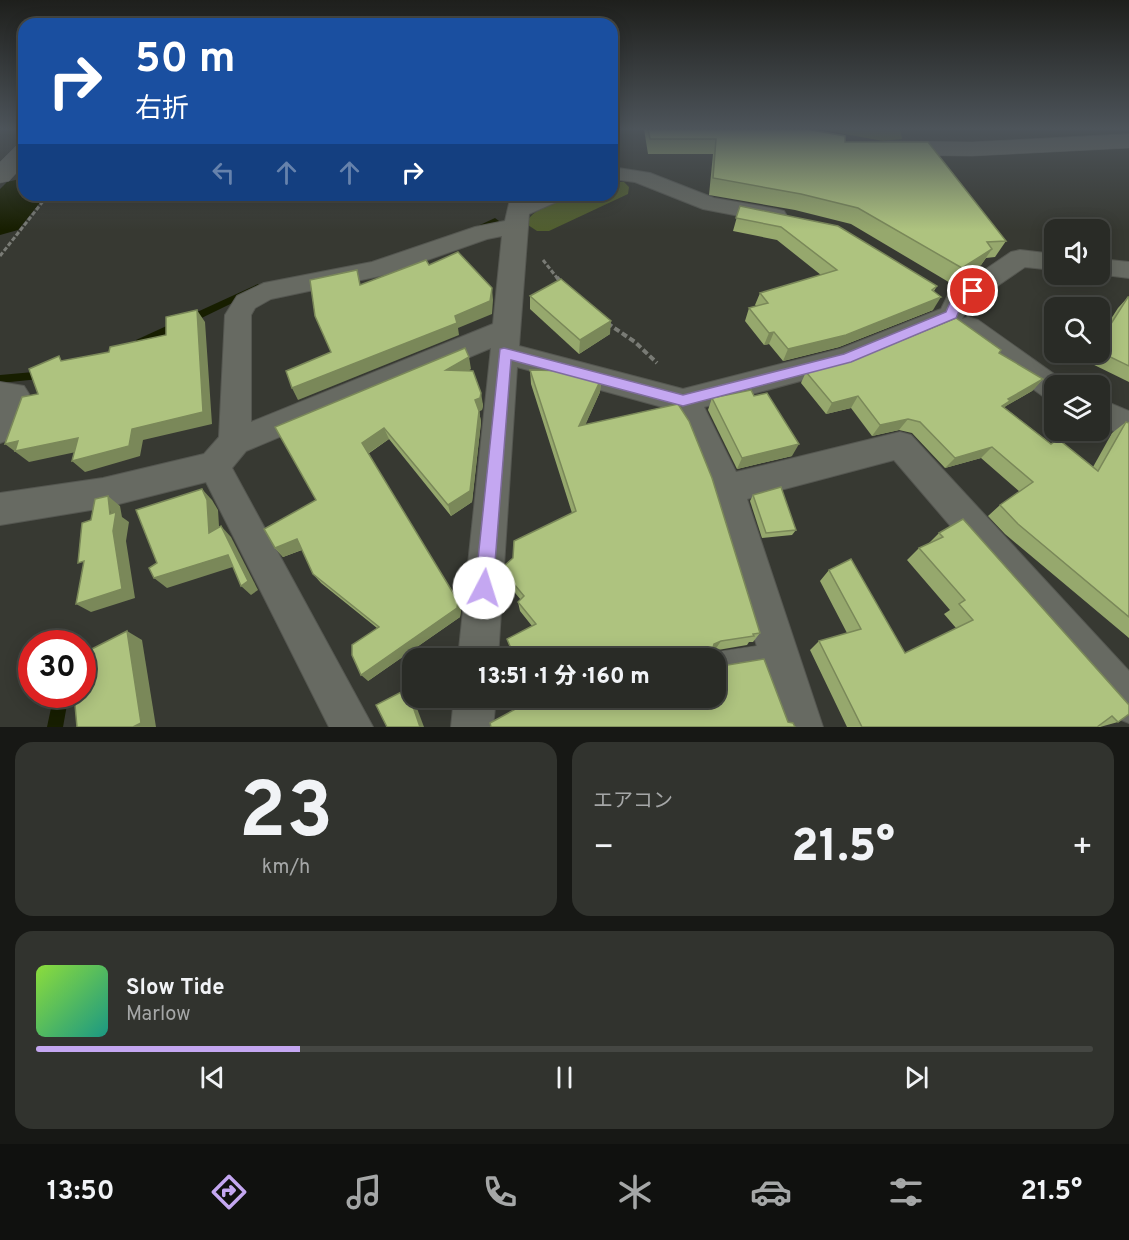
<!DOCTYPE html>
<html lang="ja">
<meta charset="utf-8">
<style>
body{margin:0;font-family:Overpass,"Noto Sans JP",sans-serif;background:#31332e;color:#f1f3f6;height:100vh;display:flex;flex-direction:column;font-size:22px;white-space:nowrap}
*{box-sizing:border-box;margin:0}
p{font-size:20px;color:#a5a7a7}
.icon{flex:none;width:33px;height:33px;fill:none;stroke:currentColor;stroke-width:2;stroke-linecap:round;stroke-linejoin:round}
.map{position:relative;height:727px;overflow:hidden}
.sheet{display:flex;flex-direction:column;gap:15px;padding:15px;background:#171815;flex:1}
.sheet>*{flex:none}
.guide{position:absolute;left:18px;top:18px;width:600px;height:183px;border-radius:18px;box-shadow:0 3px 15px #0003,0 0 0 2px #454743;background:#1a4fa0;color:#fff;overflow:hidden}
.controls{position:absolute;left:1044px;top:219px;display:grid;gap:12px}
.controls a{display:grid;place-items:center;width:66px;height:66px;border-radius:12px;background:#292b26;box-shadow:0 3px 15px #0003,0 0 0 2px #454743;font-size:30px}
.speed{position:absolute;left:18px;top:630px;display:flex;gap:12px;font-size:30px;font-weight:700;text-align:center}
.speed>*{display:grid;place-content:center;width:78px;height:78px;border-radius:50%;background:#292b26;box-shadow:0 3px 15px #0003,0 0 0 2px #454743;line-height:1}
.speed .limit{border:9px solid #d22;background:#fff;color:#111}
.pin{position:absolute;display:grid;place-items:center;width:51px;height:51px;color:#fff;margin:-26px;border:3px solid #fff;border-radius:50%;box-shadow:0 2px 6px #0007}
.me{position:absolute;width:66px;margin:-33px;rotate:5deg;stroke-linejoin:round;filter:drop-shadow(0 0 4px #0008)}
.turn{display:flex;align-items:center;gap:21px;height:126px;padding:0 18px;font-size:27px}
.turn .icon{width:78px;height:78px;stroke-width:2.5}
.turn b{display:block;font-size:42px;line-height:51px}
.lanes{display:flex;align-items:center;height:57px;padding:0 18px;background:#0003;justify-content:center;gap:30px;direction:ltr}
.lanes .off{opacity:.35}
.big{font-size:45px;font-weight:800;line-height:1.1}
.sheet .widget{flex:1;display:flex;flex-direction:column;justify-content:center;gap:9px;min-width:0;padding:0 21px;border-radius:18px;background:#31332e}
.sheet .dial{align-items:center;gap:0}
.dial b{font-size:78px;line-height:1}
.song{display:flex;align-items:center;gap:18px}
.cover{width:72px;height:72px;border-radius:9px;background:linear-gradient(135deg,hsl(90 70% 55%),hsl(170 70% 35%))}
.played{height:6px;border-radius:3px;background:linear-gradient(90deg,#c4a7f1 25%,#454743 25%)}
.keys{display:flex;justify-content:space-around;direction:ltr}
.heat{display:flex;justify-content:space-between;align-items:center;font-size:33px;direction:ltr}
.sheet .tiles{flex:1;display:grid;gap:15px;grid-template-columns:1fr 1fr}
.widget:last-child{grid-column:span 2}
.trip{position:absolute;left:402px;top:648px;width:324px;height:60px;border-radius:18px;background:#292b26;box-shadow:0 3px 15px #0003,0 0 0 2px #454743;font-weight:800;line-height:60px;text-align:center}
.dock{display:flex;height:96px;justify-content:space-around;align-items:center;background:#10110f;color:#a5a7a7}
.dock .icon{width:42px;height:42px}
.dock .current{color:#c4a7f1}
.dock b{font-size:27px;color:#f1f3f6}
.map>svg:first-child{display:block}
.green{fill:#515e2f}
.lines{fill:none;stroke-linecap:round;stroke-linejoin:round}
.stream{fill:#171e00;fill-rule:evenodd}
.river{fill:#171e00;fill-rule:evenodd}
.lane-casing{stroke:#555751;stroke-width:1}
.street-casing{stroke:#555751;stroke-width:2}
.secondary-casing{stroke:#555751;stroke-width:1}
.path-far1{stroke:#797b75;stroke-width:3;stroke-dasharray:4.5 2;stroke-linecap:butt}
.path{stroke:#797b75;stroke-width:4;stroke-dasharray:6 3;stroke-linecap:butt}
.lane{fill:#676a62;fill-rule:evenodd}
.street{fill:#676a62;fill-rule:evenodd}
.secondary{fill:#676a62;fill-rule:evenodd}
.wall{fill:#96a86d}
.shaded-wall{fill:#7a8859}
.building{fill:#aec37f;stroke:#7a8859;stroke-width:1.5}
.route{fill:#c4a7f1;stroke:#7f6d9d;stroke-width:1.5}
</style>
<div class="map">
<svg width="1129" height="727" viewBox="0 0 1129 727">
<rect width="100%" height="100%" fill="#373932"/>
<!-- green -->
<g class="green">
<polygon points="817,129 900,129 902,139 883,141"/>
<path d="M 612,182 L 624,182 L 629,187 L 628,194 L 549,231 L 537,231 L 525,223 C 544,197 583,195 612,195 Z"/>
</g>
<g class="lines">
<!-- stream -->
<g class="stream">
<polygon points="495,218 499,221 498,223 473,233 469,230"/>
<polygon points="258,284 263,287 261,289 144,346 140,347 135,343 136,340"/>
<polygon points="45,371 49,372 50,375 49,378 0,383 0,375"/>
<polygon points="54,694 66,694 68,699 63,727 47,727"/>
</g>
<!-- river -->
<polygon class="river" points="24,178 24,195 46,195 18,230 0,235 0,189 7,182"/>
<!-- lane casing -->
<g class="lane-casing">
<polygon id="lane" points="776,643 783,645 785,652 783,659 776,661 716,672 716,658 708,658 709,655 716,652"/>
</g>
<!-- street casing -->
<g class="street-casing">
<g id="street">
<polygon points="612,167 650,173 714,198 776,209 784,211 787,216 784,221 776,223 703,209 635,182 612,179"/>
<path d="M 511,195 L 564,195 L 561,200 L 529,214 L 519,346 L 683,389 L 840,349 L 941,309 L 948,295 L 1011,252 L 1020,250 L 1054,254 L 1054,270 L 1025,267 L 968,306 L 962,319 L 968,317 L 978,320 L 1064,381 L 1067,386 L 1054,386 L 1054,401 L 1044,397 L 958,334 L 954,327 L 957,323 L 856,366 L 704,407 L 736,472 L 900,432 L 911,435 L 1129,671 L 1129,723 L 1114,717 L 894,460 L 747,499 L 823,727 L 781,727 L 710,489 L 687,433 L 673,410 L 517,367 L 498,658 L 458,658 L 491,348 L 246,451 L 232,468 L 373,727 L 329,727 L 206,482 L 103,508 L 0,525 L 0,493 L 103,478 L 204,454 L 219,437 L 225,315 L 237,296 L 264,283 L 372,262 L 475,227 L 505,221 ZM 502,236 L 493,324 L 251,422 L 251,315 L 255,308 L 271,299 L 385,275 L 487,239 Z"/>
<polygon points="1100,259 1129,262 1129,278 1097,274"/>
<polygon points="0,382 24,386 29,394 11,439 0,443"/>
<polygon points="1100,399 1129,411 1129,438 1100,425"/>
<polygon points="454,698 496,698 493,727 451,727"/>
</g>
</g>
<!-- secondary casing -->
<g class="secondary-casing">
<g id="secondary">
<polygon points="1129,134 1129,148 972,156 888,155 880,153 876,148 880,143 888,141 972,142"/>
<polygon points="24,144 24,165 9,181 0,183 0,162 16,146"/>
</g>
</g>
<!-- path-far1 -->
<g class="path-far1">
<polyline points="0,256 48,195"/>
<polyline points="543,260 558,279"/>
</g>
<!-- path -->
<g class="path">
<polyline points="557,277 561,283"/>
<polyline points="607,323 635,342 657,363"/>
</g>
<!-- lane -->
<use href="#lane" class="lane"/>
<!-- street -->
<use href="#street" class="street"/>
<!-- secondary -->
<use href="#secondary" class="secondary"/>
</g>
<!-- wall -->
<g class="wall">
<polygon points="644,129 806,129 845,142 1006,241 995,257 986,258 981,265 952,284 851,224 795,210 709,195 713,154 648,154"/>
<polygon points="740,206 937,286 934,291 933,310 839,347 783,361 769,344 764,345 745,321 749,308 756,306 755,305 760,293 821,275 777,240 733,231"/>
<polygon points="530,296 610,334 579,354 530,309"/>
<polygon points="1128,297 1129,297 1129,382 1084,360 1089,352 1100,352 1100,336 1118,308"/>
<polygon points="999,353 1043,379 1032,391 1004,407 1051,444 1093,467 1112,433 1126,422 1129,423 1129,638 1005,534 988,516 1000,505 1020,492 981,458 945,468 912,433 899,430 872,436 851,408 826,414 801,383 806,372"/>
<polygon points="471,369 469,370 483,405 482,410 479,411 481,422 472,502 451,516 389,439 368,454 461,609 460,617 368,681 377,628 321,583 313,574 302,550 283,557 275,548 316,500 275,427"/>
<polygon points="530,370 572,371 601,379 600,392 585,425 678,404 689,421 712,478 760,633 753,642 749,642 747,645 712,651 719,652 720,664 722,666 764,659 788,722 793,723 795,727 491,727 490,723 531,701 529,698 716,698 716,658 514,658 507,639 532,626 520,611 518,602 521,600 505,581 503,571 504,566 513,558 514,541 572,513 531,384"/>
<polygon points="754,396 792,456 737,469 708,410 712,398"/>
<polygon points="753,495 796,530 792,535 762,538 750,501"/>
<polygon points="939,533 1118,722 1100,727 847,727 810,650 819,641 847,633 820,581 829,570 905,653 956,628 944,614 950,610 907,560 919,548 927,545"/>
</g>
<!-- shaded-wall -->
<g class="shaded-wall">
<polygon points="992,249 981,265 952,284 962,268"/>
<polygon points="492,288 493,300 492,314 458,328 459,335 298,400 292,388 455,316"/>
<polygon points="941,297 933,310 839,347 783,361 788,349"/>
<polygon points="197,310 205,322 212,424 143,440 140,456 85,472 72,461 132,429"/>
<polygon points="611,321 610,334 579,354 580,340"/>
<polygon points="774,332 769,344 764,345 769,333"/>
<polygon points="469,357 471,369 449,382 446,370"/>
<polygon points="601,379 600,392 579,439 579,426"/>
<polygon points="1043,379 1032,391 1006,406 1000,412 998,410 1008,399"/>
<polygon points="481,393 483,405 482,410 477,411 475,400"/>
<polygon points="858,396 851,408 826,414 832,403"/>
<polygon points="479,411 481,422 472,502 451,516 448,505"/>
<polygon points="908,419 899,430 872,436 880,425"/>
<polygon points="384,428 389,439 367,454 362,443"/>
<polygon points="78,438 90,449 29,462 5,444 18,441"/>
<polygon points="799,444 792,456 737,469 742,458"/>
<polygon points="992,447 981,458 945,468 955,458"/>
<polygon points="202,489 212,500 218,510 220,543 209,533"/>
<polygon points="108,496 120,506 122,517 129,522 126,541 135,598 91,612 76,604 113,531"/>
<polygon points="221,526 231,537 258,590 251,595 241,586"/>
<polygon points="297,539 304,549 283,557 275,548"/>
<polygon points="228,555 239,565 167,588 154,578"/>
<polygon points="458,601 461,609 460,617 368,681 361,675"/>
<polygon points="127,631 142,640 156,727 133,727"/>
<polygon points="721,641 715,650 708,653 714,644"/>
<polygon points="407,689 412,695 424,727 420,727"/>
</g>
<!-- building -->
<g class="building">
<polygon points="648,129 806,129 845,136 845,142 928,142 1006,241 987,242 992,249 962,268 858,208 801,194 713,178 716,139 650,139"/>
<polygon points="740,206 838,226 937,286 932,290 941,297 846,335 788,349 774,332 769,333 749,308 768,303 760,293 837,270 781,227 736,218"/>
<polygon points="458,252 492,288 490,301 455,316 457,323 292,388 286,371 331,352 315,316 310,280 357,270 360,285 426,260 429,265"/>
<polygon points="561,279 611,321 580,340 530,296"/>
<polygon points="1128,297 1129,297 1129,366 1100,352 1100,341"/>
<polygon points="197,310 203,412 132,429 129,446 72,461 78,438 15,451 18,441 5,444 22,397 38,394 29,369 59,356 61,361 109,352 110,347 166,335 166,317"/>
<polygon points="956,318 1001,350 999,353 1043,379 1008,399 1010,401 1002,406 1051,444 1058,439 1098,471 1126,422 1129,423 1129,617 1018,524 1000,505 1033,482 992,447 955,458 920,422 908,419 880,425 858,396 832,403 806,372 863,356"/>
<polygon points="465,348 469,357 446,370 473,371 481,393 480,398 475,400 479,411 470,491 448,505 384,428 362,443 458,601 457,608 361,675 352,655 352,645 379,627 313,574 297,539 275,548 264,529 316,500 275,427"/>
<polygon points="530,370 572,371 601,379 579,426 678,404 689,421 712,478 760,633 753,634 754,636 721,641 714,644 712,651 719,652 720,664 722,666 764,659 788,722 793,723 795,727 491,727 490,723 532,700 531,698 716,698 716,658 515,658 507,639 536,624 518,602 524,596 503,571 504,566 513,558 514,541 576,511"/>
<polygon points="751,390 754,396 767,393 799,444 742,458 712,398"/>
<polygon points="781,487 796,530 766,533 753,495"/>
<polygon points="202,489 207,500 209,533 221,526 248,581 241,586 228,555 154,578 149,568 157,563 136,510"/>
<polygon points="108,496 110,514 116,512 113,531 122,589 76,604 84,561 78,563 82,523 91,520 95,499"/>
<polygon points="963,519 1129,705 1129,714 1118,722 1112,716 1097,727 862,727 819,641 861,629 829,570 851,559 905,653 973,620 959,604 965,600 919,548 943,537 939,533"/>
<polygon points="127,631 141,723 133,727 77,727 74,694 82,694 82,654"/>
<polygon points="407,689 420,727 387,727 376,705"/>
</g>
<!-- sky -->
<linearGradient id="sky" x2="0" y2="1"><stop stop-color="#1e1f1c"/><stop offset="0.56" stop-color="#4d545a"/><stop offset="1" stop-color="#4d545a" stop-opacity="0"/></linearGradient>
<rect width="1129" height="230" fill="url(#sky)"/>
<!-- route -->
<polygon class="route" points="973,286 979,291 962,304 956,318 851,362 683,406 511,360 493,588 491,594 484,597 478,594 475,588 500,349 504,348 683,395 844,354 946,312 952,298"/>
</svg>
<div class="controls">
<a><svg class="icon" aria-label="sound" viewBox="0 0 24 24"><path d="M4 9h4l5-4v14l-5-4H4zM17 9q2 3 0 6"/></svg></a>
<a><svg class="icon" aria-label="search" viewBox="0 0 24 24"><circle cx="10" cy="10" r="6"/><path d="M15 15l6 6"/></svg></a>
<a><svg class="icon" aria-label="layers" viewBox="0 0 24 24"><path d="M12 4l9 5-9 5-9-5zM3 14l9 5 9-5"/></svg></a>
</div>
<div class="speed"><div class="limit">30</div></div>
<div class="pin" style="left:973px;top:291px;background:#d93025"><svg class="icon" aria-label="arrive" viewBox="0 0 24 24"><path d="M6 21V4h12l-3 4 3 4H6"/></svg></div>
<svg class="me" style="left:484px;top:588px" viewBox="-20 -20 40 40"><circle r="19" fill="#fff"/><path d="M0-13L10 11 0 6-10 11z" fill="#c4a7f1"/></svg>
<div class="trip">13:51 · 1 分 · 160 m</div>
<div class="guide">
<div class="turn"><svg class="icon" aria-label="right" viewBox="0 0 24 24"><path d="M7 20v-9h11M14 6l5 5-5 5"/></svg><div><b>50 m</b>右折</div></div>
<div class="lanes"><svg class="icon off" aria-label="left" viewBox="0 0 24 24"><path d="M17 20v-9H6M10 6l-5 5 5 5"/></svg><svg class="icon off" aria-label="ahead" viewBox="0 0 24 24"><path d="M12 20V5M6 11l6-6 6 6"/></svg><svg class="icon off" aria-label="ahead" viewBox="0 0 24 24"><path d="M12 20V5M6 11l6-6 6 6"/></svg><svg class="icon" aria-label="right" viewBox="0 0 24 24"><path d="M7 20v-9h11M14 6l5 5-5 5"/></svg></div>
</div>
</div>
<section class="sheet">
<div class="tiles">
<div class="widget dial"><b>23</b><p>km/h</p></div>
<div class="widget"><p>エアコン</p>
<div class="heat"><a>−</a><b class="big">21.5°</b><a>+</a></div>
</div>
<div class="widget">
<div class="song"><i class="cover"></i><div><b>Slow Tide</b><p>Marlow</p></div></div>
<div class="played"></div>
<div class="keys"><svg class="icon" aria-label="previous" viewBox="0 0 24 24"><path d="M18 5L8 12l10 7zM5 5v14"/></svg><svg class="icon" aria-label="pause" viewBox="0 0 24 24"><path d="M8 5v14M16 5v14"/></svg><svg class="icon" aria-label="next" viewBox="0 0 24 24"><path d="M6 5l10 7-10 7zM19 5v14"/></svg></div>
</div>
</div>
</section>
<nav class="dock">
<b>13:50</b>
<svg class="icon current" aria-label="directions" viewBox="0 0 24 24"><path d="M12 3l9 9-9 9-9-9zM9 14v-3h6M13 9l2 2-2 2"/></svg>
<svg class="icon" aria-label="music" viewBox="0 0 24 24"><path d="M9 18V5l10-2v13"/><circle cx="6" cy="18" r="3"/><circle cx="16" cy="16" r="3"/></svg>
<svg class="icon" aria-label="phone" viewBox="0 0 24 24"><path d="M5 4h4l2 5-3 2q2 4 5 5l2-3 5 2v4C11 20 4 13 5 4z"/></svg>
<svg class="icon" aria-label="climate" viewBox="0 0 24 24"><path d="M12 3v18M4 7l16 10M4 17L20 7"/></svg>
<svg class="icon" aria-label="car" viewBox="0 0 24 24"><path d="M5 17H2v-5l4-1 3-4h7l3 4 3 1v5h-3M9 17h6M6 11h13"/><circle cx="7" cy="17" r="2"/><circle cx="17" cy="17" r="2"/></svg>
<svg class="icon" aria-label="filters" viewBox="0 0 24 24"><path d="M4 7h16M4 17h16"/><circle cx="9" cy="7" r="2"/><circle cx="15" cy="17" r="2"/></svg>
<b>21.5°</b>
</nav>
